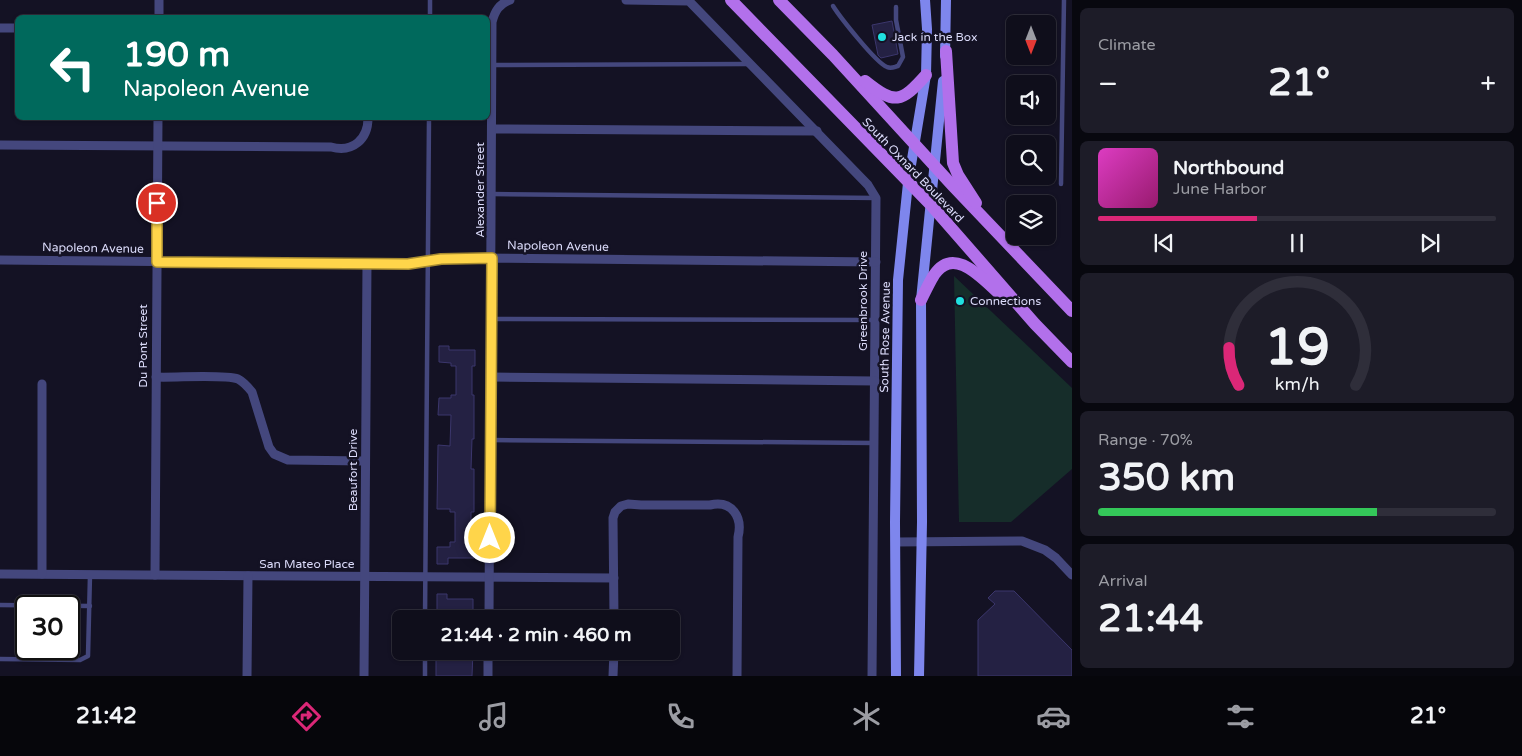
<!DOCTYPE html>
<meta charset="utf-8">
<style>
body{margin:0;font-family:"Varela Round",sans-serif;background:#1d1c28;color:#f1f3f6;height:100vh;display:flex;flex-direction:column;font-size:19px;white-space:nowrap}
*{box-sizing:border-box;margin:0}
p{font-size:16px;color:#9b9ca3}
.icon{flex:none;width:28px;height:28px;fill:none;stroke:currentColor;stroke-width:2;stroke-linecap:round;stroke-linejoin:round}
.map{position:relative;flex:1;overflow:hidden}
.sheet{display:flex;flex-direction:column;gap:8px;padding:8px;background:#08080f;width:450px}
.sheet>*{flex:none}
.banner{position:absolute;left:15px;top:15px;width:475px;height:105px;border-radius:8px;box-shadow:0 1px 4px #0004,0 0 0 1px #2f2e3a;background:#00695c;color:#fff;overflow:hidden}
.needle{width:32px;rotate:180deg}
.tools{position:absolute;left:1006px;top:15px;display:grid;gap:10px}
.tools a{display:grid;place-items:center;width:50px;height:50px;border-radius:8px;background:#0f0e1b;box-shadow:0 1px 4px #0004,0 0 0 1px #2f2e3a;font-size:25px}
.speed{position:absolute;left:15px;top:595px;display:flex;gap:10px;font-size:25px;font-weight:700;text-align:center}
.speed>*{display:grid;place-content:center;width:65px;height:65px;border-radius:50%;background:#0f0e1b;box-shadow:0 1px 4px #0004,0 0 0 1px #2f2e3a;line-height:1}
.speed .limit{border:2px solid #111;border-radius:8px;background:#fff;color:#111}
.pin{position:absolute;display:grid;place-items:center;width:42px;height:42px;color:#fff;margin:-21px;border:2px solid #fff;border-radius:50%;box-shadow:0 1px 5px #0007}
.me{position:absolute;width:55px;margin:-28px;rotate:0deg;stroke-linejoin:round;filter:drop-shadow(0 0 4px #0008)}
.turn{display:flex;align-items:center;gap:18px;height:105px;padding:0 25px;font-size:22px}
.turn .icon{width:65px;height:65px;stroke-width:2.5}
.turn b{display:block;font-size:35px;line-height:42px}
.big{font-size:38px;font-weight:800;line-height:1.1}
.sheet .card{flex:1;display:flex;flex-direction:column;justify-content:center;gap:8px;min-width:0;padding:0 18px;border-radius:8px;background:#1d1c28}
.sheet .dial{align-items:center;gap:0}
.dial svg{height:130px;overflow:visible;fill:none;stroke:#2f2e3a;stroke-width:7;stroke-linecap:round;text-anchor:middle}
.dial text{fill:#f1f3f6;stroke:none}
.song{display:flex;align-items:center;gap:15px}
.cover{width:60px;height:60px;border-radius:8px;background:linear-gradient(135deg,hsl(310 70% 55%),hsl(320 70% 35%))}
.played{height:5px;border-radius:2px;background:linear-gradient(90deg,#db2777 40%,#2f2e3a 40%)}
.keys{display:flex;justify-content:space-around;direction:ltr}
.heat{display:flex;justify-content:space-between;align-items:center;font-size:28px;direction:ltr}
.charge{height:8px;border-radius:4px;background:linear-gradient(90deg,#34c759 70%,#2f2e3a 0)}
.trip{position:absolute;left:392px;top:610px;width:288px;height:50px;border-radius:8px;background:#0f0e1b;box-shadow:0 1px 4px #0004,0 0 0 1px #2f2e3a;font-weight:800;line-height:50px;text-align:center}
.tabs{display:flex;height:80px;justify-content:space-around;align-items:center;background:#06060b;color:#9b9ca3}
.tabs .icon{width:35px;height:35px}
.tabs .selected{color:#db2777}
.tabs b{font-size:22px;color:#f1f3f6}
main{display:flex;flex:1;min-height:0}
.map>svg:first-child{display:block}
.green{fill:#162d2a}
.building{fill:#242143;stroke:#3b366c}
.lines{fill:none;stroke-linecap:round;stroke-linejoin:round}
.service{stroke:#44477d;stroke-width:4.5}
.minor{stroke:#44477d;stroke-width:9}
.secondary{stroke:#7e86ed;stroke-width:10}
.primary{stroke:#b270eb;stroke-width:12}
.route-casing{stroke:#a68a30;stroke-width:12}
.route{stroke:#ffd54a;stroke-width:9}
.poi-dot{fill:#20e0e0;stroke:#141224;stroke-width:2}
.labels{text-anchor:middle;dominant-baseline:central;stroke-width:5;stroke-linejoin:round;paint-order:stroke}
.poi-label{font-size:12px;fill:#dbdbfa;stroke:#141224;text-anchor:start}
.street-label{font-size:12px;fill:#dbdbfa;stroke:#141224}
</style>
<main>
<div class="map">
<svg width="1072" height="676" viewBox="0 0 1072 676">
<rect width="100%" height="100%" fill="#141224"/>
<!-- green -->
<polygon class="green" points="954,276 1072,388 1072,469 1011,522 959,522"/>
<!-- building -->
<g class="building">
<polygon points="892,21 898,54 881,58 878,55 872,25"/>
<polygon points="439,346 449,346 449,350 475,350 475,366 472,366 472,395 474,395 474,439 472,439 471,469 474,469 474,512 471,512 471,542 474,542 474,558 448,558 448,564 437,564 437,547 450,547 450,542 455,542 455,512 450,512 450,509 437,509 438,445 450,446 451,415 438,415 439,398 451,398 451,395 456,395 456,366 451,366 451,363 439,362"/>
<polygon points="995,591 1014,591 1072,650 1072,676 978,676 978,620 995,604 988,598"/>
<polygon points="437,594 447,594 447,599 473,599 473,615 470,615 470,619 454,619 454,615 449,615 449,611 437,611"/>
<polygon points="436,651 473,651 472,676 436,676"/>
</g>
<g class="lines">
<!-- service -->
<g class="service">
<path d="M 833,6 C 840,17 876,63 887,67 C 891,69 894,67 898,66 L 903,57 L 896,20 L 896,7"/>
<polyline points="430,18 430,0"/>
<polyline points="492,65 748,64"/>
<polyline points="1061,184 1064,0"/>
<polyline points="492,194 876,198"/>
<polyline points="492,319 875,320"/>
<polyline points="491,440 874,443"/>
<polyline points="0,605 90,606"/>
<polyline points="425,619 429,118"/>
<polyline points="0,659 80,660 88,656 90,575"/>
<polyline points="425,676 425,651"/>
</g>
<!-- minor -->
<g class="minor">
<polyline points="626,0 689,1 868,185 876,198 872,676"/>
<polyline points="159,18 159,0"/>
<polyline points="0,28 18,28"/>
<polyline points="493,129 817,131"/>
<path d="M 0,145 L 331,147 C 353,153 368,139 368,118"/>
<polyline points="0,260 408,264 441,259 475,258 876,262"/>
<path d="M 156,377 C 174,378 224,374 238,379 C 244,382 248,387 252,392 L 269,447 L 274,454 L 288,460 L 365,461"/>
<polyline points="491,377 875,381"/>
<polyline points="896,542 1022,541 1045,550 1056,558 1072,575"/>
<polyline points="0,574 614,578"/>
<polyline points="42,574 42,384"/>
<polyline points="155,575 158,118"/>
<path d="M 489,619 L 492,22 C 495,11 499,4 510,0"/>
<path d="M 614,619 L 613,518 L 615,512 L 621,506 L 628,504 L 641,505 L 710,505 C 732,500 743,517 738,537 L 737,676"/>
<polyline points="247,676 248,576"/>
<polyline points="364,676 367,263"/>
<polyline points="488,676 488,651"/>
<polyline points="613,676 614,651"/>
</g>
<!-- secondary -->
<g class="secondary">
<polyline points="945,56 946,0"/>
<polyline points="896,676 895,522 898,280 908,183 926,75 927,29 925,0"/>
<polyline points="919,676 922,522 921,300 943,81"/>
</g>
<!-- primary -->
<g class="primary">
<polyline points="731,0 931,205 1035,324 1072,362"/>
<polyline points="779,0 833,55 952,185 1072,311"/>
<polyline points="946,51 953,163 958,175 976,203"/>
<path d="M 865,81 C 895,105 901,103 926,75"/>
<path d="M 921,300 C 925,292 929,283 934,275 C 955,244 984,281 1002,296"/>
</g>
</g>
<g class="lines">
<!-- route casing -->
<g class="route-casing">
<polyline id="route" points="157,203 157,262 408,264 441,259 492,258 490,538"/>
</g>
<!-- route -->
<use href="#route" class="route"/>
</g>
<!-- markers -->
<g class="poi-dot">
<circle cx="882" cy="37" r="5"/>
<circle cx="960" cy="301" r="5"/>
</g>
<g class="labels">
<!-- poi labels -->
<g class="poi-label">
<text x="892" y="37">Jack in the Box</text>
<text x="970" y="301">Connections</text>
</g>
<!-- street labels -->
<g class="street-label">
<text transform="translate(913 170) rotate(46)">South Oxnard Boulevard</text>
<text transform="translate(480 190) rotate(-90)">Alexander Street</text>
<text transform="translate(558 246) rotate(1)">Napoleon Avenue</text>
<text transform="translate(93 248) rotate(1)">Napoleon Avenue</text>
<text transform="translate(863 301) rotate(-90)">Greenbrook Drive</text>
<text transform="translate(885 337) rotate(-89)">South Rose Avenue</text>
<text transform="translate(143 346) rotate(-90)">Du Pont Street</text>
<text transform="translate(353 470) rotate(-90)">Beaufort Drive</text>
<text x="307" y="564">San Mateo Place</text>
</g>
</g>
</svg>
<div class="tools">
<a><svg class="needle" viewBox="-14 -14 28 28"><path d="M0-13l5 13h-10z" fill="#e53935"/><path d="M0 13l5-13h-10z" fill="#9b9ca3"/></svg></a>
<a><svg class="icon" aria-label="sound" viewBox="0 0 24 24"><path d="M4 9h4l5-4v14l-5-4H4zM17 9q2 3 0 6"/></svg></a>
<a><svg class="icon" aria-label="search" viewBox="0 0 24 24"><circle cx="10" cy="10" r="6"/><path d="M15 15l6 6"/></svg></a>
<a><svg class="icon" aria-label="layers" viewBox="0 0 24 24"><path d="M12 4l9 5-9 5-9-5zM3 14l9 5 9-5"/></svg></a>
</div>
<div class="speed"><div class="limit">30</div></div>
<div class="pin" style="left:157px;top:203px;background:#d93025"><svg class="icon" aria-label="arrive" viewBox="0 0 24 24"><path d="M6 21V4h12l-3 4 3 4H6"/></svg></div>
<svg class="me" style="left:490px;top:538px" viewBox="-20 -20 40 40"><circle r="17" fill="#ffd54a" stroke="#fff" stroke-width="3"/><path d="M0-11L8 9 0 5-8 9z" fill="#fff"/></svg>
<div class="trip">21:44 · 2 min · 460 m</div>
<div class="banner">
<div class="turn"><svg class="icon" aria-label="left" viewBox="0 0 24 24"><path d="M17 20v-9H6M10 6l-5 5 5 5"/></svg><div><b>190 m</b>Napoleon Avenue</div></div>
</div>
</div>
<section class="sheet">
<div class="card"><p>Climate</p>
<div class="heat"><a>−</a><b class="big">21°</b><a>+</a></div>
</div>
<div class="card">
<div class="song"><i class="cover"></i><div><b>Northbound</b><p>June Harbor</p></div></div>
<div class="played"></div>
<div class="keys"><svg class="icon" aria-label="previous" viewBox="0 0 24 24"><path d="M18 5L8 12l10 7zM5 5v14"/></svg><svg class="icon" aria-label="pause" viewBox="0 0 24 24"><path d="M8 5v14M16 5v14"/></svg><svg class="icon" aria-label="next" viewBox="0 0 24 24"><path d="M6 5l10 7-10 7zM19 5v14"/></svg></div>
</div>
<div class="card dial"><svg viewBox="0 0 100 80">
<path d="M14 69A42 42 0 1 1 86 69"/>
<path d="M14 69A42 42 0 0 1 8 46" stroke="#db2777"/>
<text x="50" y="56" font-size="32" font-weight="700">19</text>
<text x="50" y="72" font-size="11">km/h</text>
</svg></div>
<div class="card"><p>Range · 70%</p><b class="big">350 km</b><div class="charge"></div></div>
<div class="card"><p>Arrival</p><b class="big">21:44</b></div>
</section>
</main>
<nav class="tabs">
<b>21:42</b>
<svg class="icon selected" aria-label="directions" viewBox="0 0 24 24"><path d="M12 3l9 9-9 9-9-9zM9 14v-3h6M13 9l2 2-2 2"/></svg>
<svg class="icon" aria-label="music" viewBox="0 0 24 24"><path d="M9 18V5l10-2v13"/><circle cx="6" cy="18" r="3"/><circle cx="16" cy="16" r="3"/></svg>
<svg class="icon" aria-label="phone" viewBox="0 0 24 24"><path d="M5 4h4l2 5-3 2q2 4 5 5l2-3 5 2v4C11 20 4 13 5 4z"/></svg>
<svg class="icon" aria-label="climate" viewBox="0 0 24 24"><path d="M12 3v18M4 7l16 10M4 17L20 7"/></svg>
<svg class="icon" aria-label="car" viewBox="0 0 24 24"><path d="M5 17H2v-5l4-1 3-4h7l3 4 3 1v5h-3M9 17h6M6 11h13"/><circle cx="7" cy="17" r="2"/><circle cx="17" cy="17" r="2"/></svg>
<svg class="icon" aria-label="filters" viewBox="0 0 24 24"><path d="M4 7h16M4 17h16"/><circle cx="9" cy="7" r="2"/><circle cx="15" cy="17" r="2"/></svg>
<b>21°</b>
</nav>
